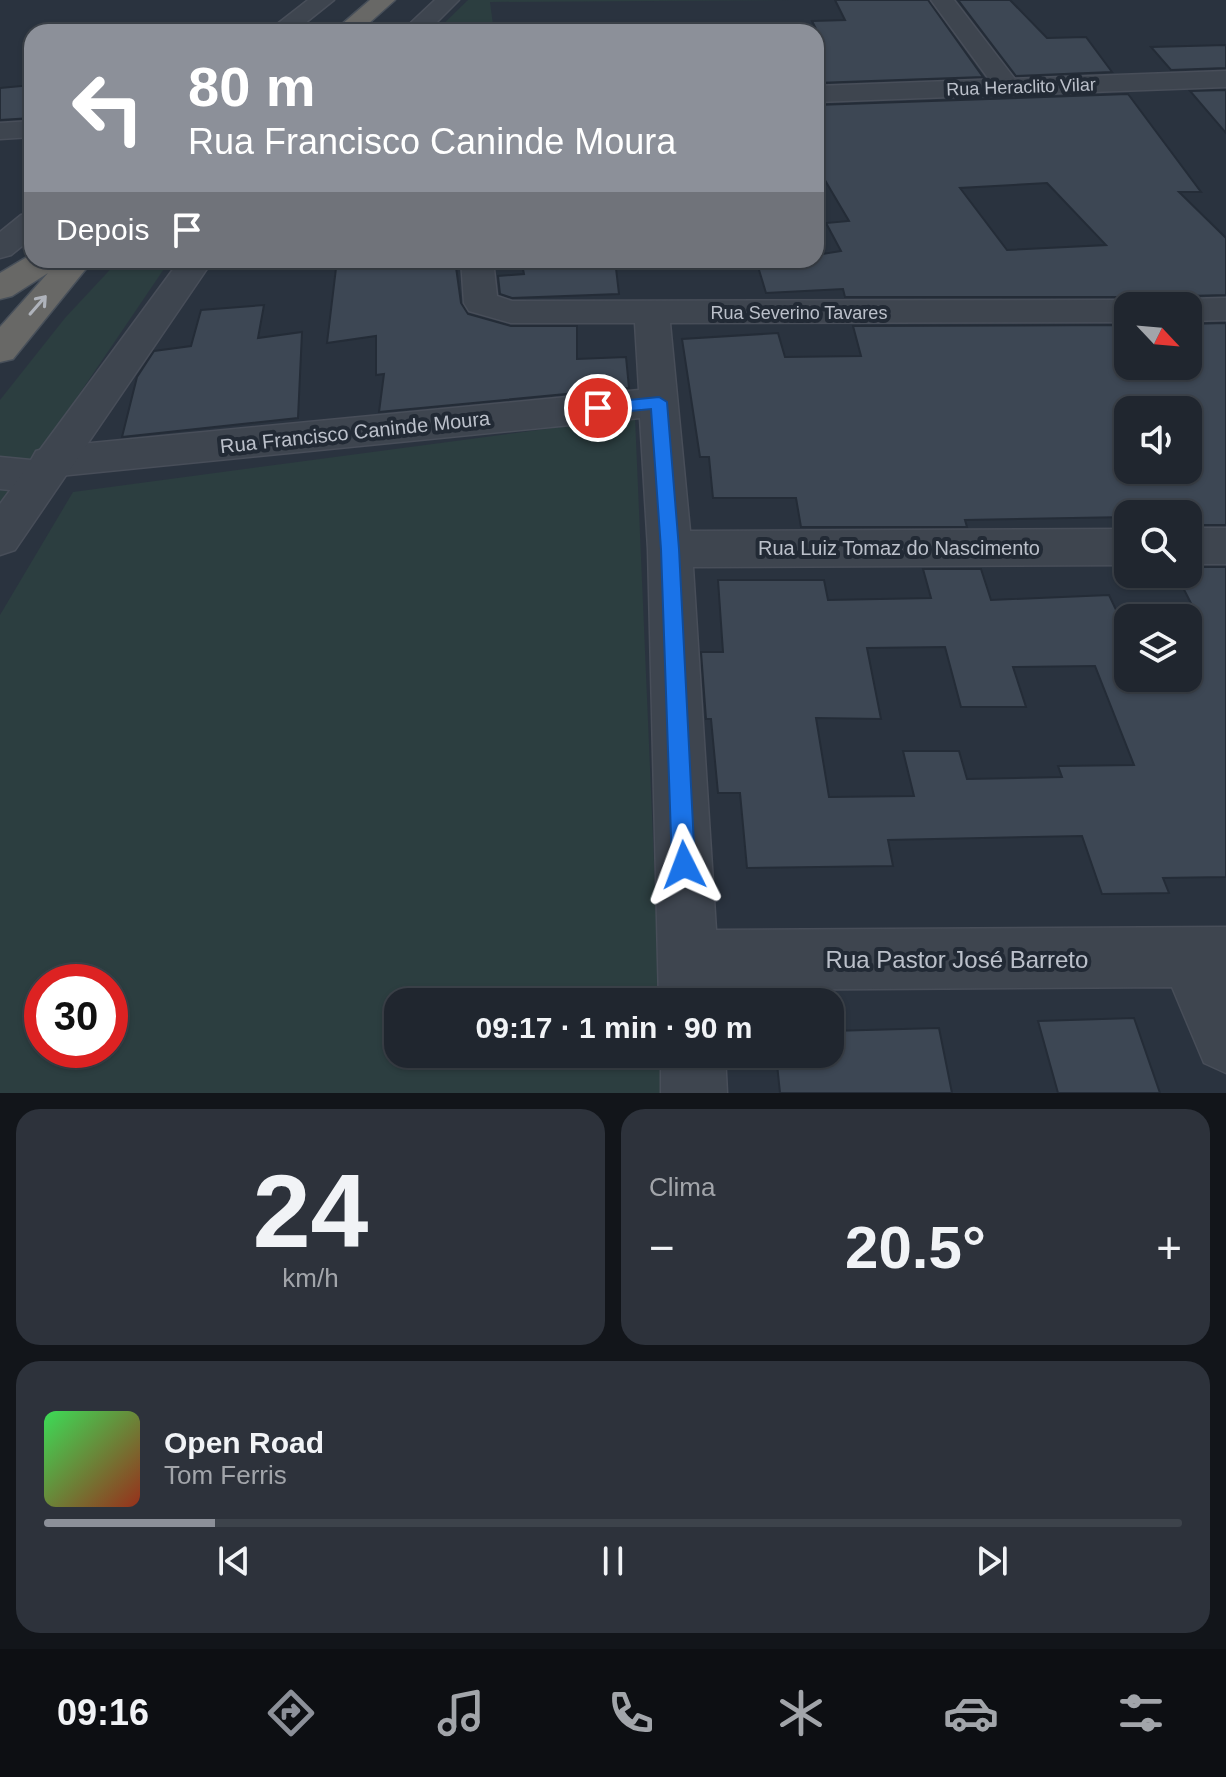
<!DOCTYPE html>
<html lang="pt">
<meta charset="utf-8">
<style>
body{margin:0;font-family:Arial,sans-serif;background:#2d323b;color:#f1f3f6;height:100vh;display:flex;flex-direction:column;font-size:30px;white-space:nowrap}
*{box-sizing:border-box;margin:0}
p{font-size:26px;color:#a2a5aa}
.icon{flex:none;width:44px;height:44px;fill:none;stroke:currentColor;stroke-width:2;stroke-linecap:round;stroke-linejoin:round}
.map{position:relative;height:1093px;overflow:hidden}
.sheet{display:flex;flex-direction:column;gap:16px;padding:16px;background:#12151a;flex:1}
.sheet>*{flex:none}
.guide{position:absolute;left:24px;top:24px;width:800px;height:244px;border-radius:24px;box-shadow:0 2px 6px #0004,0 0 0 2px #3d434b;background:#8c9099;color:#fff;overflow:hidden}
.needle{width:52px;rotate:116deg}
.controls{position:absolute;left:1114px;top:292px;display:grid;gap:16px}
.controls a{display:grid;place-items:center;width:88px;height:88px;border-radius:16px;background:#20262f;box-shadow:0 2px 6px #0004,0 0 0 2px #3d434b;font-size:40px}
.speed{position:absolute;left:24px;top:964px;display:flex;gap:16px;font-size:40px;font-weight:700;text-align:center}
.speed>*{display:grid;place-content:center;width:104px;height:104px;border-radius:50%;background:#20262f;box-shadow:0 2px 6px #0004,0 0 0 2px #3d434b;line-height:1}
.speed .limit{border:12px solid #d22;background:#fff;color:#111}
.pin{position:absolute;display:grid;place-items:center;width:68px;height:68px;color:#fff;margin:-34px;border:4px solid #fff;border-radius:50%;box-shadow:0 2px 8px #0007}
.me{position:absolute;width:88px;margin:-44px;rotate:357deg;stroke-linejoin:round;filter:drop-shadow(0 0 6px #0008)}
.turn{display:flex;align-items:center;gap:28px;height:168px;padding:0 32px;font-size:36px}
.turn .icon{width:104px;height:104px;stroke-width:2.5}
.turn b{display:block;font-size:56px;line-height:68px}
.then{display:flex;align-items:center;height:76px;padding:0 32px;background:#0003;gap:16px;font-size:30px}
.big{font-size:60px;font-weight:700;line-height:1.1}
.sheet .card{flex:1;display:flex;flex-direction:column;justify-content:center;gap:12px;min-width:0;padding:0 28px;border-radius:24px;background:#2d323b}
.sheet .dial{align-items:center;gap:0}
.dial b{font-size:104px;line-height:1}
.song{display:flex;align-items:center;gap:24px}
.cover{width:96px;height:96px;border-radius:12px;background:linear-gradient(135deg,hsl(130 70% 55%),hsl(10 70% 35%))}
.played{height:8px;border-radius:4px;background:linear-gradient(90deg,#8c9099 15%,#3d434b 15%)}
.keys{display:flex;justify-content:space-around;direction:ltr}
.heat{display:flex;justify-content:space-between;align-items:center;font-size:44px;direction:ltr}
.sheet .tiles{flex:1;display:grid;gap:16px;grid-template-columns:1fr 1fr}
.card:last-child{grid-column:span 2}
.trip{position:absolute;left:384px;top:988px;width:460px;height:80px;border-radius:24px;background:#20262f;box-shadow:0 2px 6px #0004,0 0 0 2px #3d434b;font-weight:700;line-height:80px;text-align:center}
.dock{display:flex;height:128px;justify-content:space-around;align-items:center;background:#0d0f13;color:#a2a5aa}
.dock .icon{width:56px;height:56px}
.dock .current{color:#8c9099}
.dock b{font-size:36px;color:#f1f3f6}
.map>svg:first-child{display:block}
.green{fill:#2c3e40;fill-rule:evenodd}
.building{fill:#3d4754;stroke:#242c37;stroke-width:2;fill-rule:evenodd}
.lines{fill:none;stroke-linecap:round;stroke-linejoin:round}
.minor-casing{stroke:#484e59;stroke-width:3}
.tertiary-casing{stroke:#484e59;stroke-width:3}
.trunk-casing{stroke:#48505a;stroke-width:3}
.minor{fill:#3e454f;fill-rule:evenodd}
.tertiary{fill:#3e454f;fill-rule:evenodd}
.trunk{fill:#686866;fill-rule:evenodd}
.oneway{stroke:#afb3bb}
.route{fill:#1a73e8;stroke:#114b97;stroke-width:2}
.labels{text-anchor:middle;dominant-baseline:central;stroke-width:8;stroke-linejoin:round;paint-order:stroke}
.far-street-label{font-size:18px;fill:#bbc0ca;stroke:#222a35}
.street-label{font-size:20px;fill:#bbc0ca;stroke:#222a35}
.near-street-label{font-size:24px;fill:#bbc0ca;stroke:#222a35}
</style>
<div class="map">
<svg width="1226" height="1093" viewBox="0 0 1226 1093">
<rect width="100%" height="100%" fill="#2a333f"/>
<!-- green -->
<g class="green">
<polygon points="468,0 792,0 490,2 494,32 435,32"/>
<polygon points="119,260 170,260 0,511 0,400 65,318"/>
<path d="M 635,417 L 660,1002 L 398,1002 L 398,1054 L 662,1054 L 664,1093 L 0,1093 L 0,615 L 73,492 ZM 42,982 L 110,982 L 110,1050 L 42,1050 Z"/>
</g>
<!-- building -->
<g class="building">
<polygon points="835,0 928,0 983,77 816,83 816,29 812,21 845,20"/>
<polygon points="958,0 1010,0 1047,38 1086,37 1112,72 1016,76"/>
<polygon points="1226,45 1226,68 1171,70 1151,47"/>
<polygon points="32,85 32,118 0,120 0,88"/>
<polygon points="1226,90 1226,133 1190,91"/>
<path d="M 1128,94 L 1201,192 L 1179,192 L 1226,238 L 1226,295 L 1188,296 L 1170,306 L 1145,306 L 1141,300 L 1128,297 L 845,297 L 843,289 L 766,293 L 756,260 L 816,260 L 816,255 L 841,251 L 826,223 L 849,221 L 816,165 L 816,105 ZM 1047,183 L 1106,245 L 1007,250 L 960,188 Z"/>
<polygon points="337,260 455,260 461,303 468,314 511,326 577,326 577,359 626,357 629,388 379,412 384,374 376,375 376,336 327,343"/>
<polygon points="521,260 615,260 619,294 512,298 500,294 498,276 524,274"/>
<polygon points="264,305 258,338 302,332 298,418 122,437 137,377 154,351 191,346 201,310"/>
<path d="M 1226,323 L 1226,525 L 1188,525 L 1188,514 L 1128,514 L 1128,517 L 965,520 L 967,527 L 801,527 L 796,498 L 713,498 L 709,457 L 700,457 L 682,339 L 778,333 L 785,357 L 861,356 L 853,326 L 1128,325 L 1128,366 L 1188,366 L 1188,324 ZM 1128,410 L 1188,410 L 1188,470 L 1128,470 Z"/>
<path d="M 1188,567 L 1226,567 L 1226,877 L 1163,878 L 1169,893 L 1102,894 L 1082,836 L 888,840 L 893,866 L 747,868 L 740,793 L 718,793 L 711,719 L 706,719 L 701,652 L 723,652 L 718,580 L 824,580 L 828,600 L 931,598 L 923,569 L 981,569 L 991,600 L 1109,595 L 1117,612 L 1195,611 L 1176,574 L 1188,574 ZM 1128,618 L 1188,618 L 1188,678 L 1128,678 ZM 945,647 L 961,707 L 1026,707 L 1013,667 L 1095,666 L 1134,765 L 1058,766 L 1062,777 L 967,779 L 959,751 L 903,751 L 914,796 L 829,797 L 816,718 L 881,719 L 867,648 Z"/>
<polygon points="1134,1018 1160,1093 1058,1093 1038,1021"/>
<polygon points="939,1028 952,1093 780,1093 776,1054 830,1054 830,1031"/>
</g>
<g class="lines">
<!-- minor casing -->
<g class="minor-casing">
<g id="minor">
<polygon points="308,0 334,0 294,32 267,32"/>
<polygon points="931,0 954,0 1021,87 1017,93 999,93"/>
<polygon points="32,121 32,137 0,139 0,123"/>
<polygon points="32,213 32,238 11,255 0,258 0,232 21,215"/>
<polygon points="461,260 493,260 497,296 512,301 1128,300 1140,303 1142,306 1128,306 1128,322 670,323 690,531 1128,529 1128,565 693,567 716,930 1226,927 1226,1073 1204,1063 1172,987 720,990 721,1002 659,1002 648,549 640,418 59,476 54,488 39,493 0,489 0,457 31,460 36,451 50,447 639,390 635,323 511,323 469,311 464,303"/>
<polygon points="1226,298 1226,320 1188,321 1188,306 1173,306 1188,299"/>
<rect x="1188" y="528" width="38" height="36"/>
<polygon points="661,1054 725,1054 727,1093 661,1093"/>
</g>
</g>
<!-- tertiary casing -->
<g class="tertiary-casing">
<g id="tertiary">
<polygon points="435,0 459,0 427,32 401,32"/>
<polygon points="1226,71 1226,87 816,102 816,86"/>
<polygon points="180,260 213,260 15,550 0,555 0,504"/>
</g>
</g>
<!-- trunk casing -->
<g class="trunk-casing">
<g id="trunk">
<polygon points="370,0 395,0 359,32 333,32"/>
<polygon points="32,254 32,260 93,260 13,359 0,362 0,327 48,273 12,296 0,299 0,273"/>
</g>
</g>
<!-- minor -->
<use href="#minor" class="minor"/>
<!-- tertiary -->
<use href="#tertiary" class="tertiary"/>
<!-- trunk -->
<use href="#trunk" class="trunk"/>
</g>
<!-- one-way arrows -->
<defs><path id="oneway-shaft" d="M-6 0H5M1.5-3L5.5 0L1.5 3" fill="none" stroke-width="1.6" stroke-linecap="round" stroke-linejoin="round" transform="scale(2)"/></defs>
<use class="oneway" href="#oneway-shaft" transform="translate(38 305) rotate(-49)"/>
<!-- route -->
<polygon class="route" points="659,397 667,402 679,549 695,865 692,874 684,877 676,874 672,865 661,549 651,409 598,414 590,408 598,403"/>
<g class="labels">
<!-- far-street labels -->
<g class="far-street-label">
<text transform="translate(1021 87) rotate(-2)">Rua Heraclito Vilar</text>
<text x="799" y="313">Rua Severino Tavares</text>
</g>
<!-- street labels -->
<g class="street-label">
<text transform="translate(355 432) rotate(-6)">Rua Francisco Caninde Moura</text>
<text x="899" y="548">Rua Luiz Tomaz do Nascimento</text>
</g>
<!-- near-street labels -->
<g class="near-street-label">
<text x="957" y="959">Rua Pastor José Barreto</text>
</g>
</g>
</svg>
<div class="controls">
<a><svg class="needle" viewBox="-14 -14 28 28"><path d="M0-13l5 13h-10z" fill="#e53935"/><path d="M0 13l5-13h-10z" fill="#a2a5aa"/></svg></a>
<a><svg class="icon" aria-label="sound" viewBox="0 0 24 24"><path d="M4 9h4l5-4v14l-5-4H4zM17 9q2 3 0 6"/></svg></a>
<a><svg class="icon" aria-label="search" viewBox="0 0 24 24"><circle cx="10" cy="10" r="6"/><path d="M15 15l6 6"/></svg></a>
<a><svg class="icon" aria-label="layers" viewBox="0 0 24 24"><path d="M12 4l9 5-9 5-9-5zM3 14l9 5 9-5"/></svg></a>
</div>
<div class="speed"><div class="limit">30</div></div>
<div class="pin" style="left:598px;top:408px;background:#d93025"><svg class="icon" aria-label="arrive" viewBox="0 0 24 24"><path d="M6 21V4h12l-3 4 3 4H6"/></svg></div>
<svg class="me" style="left:684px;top:865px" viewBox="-20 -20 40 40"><path d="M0-17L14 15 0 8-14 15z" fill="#1a73e8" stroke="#fff" stroke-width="4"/></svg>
<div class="trip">09:17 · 1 min · 90 m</div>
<div class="guide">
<div class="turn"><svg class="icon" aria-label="left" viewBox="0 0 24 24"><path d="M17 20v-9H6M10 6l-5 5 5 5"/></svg><div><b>80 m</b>Rua Francisco Caninde Moura</div></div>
<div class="then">Depois<svg class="icon" aria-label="arrive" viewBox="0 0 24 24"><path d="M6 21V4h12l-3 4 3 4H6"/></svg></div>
</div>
</div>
<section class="sheet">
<div class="tiles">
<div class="card dial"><b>24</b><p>km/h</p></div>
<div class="card"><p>Clima</p>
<div class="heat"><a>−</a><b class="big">20.5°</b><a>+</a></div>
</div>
<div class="card">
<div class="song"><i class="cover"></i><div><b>Open Road</b><p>Tom Ferris</p></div></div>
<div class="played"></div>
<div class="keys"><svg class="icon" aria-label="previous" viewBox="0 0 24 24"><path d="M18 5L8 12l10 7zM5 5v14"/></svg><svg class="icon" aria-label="pause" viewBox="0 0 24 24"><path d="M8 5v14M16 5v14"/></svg><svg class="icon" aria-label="next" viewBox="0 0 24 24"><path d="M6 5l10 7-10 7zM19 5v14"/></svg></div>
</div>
</div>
</section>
<nav class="dock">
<b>09:16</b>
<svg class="icon current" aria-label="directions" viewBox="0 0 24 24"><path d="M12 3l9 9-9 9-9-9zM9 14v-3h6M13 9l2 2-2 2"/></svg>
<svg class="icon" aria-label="music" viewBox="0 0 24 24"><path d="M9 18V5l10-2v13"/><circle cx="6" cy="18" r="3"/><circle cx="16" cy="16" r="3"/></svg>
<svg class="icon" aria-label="phone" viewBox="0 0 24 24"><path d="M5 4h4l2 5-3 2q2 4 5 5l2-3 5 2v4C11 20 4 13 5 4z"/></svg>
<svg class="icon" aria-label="climate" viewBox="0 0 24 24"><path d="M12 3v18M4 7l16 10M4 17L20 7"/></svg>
<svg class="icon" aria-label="car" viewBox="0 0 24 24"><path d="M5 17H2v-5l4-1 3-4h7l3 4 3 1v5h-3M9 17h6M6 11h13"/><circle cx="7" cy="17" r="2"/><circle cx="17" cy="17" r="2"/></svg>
<svg class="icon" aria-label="filters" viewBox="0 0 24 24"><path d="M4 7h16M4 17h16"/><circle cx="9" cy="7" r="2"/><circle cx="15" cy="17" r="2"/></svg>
</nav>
